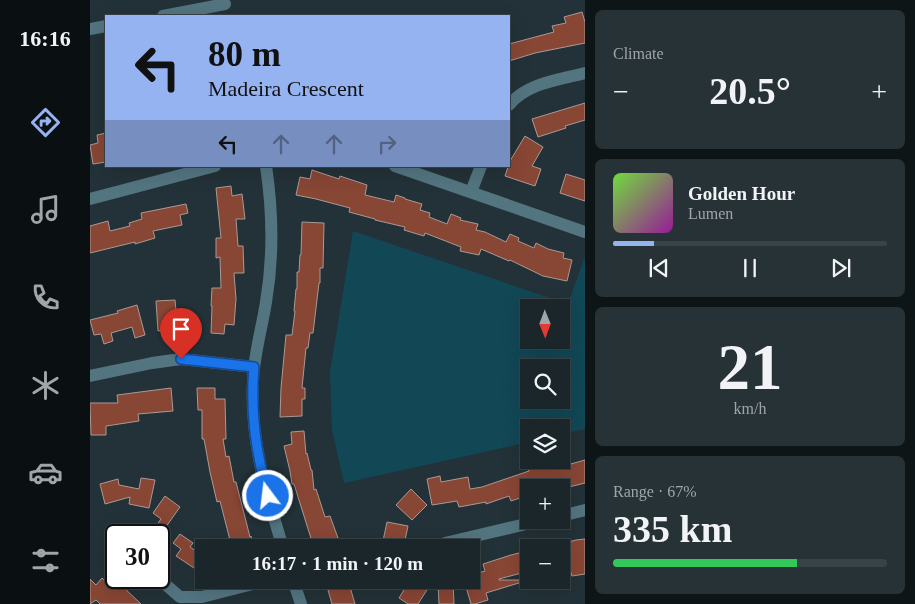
<!DOCTYPE html>
<meta charset="utf-8">
<style>
body{margin:0;font-family:Georgia,serif;background:#273236;color:#f1f3f6;height:100vh;display:flex;flex-direction:column;font-size:19px;white-space:nowrap}
*{box-sizing:border-box;margin:0}
p{font-size:16px;color:#9fa5a8}
.icon{flex:none;width:28px;height:28px;fill:none;stroke:currentColor;stroke-width:2;stroke-linecap:round;stroke-linejoin:round}
.map{position:relative;flex:1;overflow:hidden}
.details{display:flex;flex-direction:column;gap:10px;padding:10px;background:#0e1517;width:330px}
.details>*{flex:none}
.hud{position:absolute;left:15px;top:15px;width:405px;height:152px;border-radius:0px;box-shadow:0 5px 20px #0002,0 0 0 1px #384347;background:#95b2f1;color:#111;overflow:hidden}
.needle{width:32px;rotate:179deg}
.controls{position:absolute;left:430px;top:299px;display:grid;gap:10px}
.controls a{display:grid;place-items:center;width:50px;height:50px;border-radius:0px;background:#1a262a;box-shadow:0 5px 20px #0002,0 0 0 1px #384347;font-size:25px}
.speed{position:absolute;left:15px;top:524px;display:flex;gap:10px;font-size:25px;font-weight:700;text-align:center}
.speed>*{display:grid;place-content:center;width:65px;height:65px;border-radius:50%;background:#1a262a;box-shadow:0 5px 20px #0002,0 0 0 1px #384347;line-height:1}
.speed .limit{border:2px solid #111;border-radius:8px;background:#fff;color:#111}
.pin{position:absolute;display:grid;place-items:center;width:42px;height:42px;color:#fff;margin:-51px -21px;border-radius:50% 50% 50% 0;rotate:-45deg;box-shadow:0 0 5px #0007}
.pin .icon{rotate:45deg}
.me{position:absolute;width:55px;margin:-28px;rotate:345deg;stroke-linejoin:round;filter:drop-shadow(0 0 4px #0008)}
.turn{display:flex;align-items:center;gap:18px;height:105px;padding:0 20px;font-size:22px}
.turn .icon{width:65px;height:65px;stroke-width:2.5}
.turn b{display:block;font-size:35px;line-height:42px}
.lanes{display:flex;align-items:center;height:48px;padding:0 20px;background:#0003;justify-content:center;gap:25px;direction:ltr}
.lanes .off{opacity:.35}
.big{font-size:38px;font-weight:700;line-height:1.1}
.details .card{flex:1;display:flex;flex-direction:column;justify-content:center;gap:8px;min-width:0;padding:0 18px;border-radius:8px;background:#273236}
.details .dial{align-items:center;gap:0}
.dial b{font-size:65px;line-height:1}
.song{display:flex;align-items:center;gap:15px}
.cover{width:60px;height:60px;border-radius:8px;background:linear-gradient(135deg,hsl(100 70% 55%),hsl(300 70% 35%))}
.played{height:5px;border-radius:2px;background:linear-gradient(90deg,#95b2f1 15%,#384347 15%)}
.keys{display:flex;justify-content:space-around;direction:ltr}
.heat{display:flex;justify-content:space-between;align-items:center;font-size:28px;direction:ltr}
.charge{height:8px;border-radius:4px;background:linear-gradient(90deg,#34c759 67%,#384347 0)}
.trip{position:absolute;left:105px;top:539px;width:285px;height:50px;border-radius:0px;background:#1a262a;box-shadow:0 5px 20px #0002,0 0 0 1px #384347;font-weight:700;line-height:50px;text-align:center}
main{display:flex;flex:1;min-height:0}
.tab-bar{display:flex;flex-direction:column;width:90px;justify-content:space-around;align-items:center;background:#0a0f11;color:#9fa5a8}
.tab-bar .icon{width:35px;height:35px}
.tab-bar .active{color:#95b2f1}
.tab-bar b{font-size:22px;color:#f1f3f6}
.map>svg:first-child{display:block}
.green{fill:#124756;fill-rule:evenodd}
.building{fill:#884635;stroke:#ab9994}
.lines{fill:none;stroke-linecap:round;stroke-linejoin:round}
.minor{stroke:#537580;stroke-width:12}
.route-casing{stroke:#114b97;stroke-width:12}
.route{stroke:#1a73e8;stroke-width:9}
</style>
<main>
<nav class="tab-bar">
<b>16:16</b>
<svg class="icon active" aria-label="directions" viewBox="0 0 24 24"><path d="M12 3l9 9-9 9-9-9zM9 14v-3h6M13 9l2 2-2 2"/></svg>
<svg class="icon" aria-label="music" viewBox="0 0 24 24"><path d="M9 18V5l10-2v13"/><circle cx="6" cy="18" r="3"/><circle cx="16" cy="16" r="3"/></svg>
<svg class="icon" aria-label="phone" viewBox="0 0 24 24"><path d="M5 4h4l2 5-3 2q2 4 5 5l2-3 5 2v4C11 20 4 13 5 4z"/></svg>
<svg class="icon" aria-label="climate" viewBox="0 0 24 24"><path d="M12 3v18M4 7l16 10M4 17L20 7"/></svg>
<svg class="icon" aria-label="car" viewBox="0 0 24 24"><path d="M5 17H2v-5l4-1 3-4h7l3 4 3 1v5h-3M9 17h6M6 11h13"/><circle cx="7" cy="17" r="2"/><circle cx="17" cy="17" r="2"/></svg>
<svg class="icon" aria-label="filters" viewBox="0 0 24 24"><path d="M4 7h16M4 17h16"/><circle cx="9" cy="7" r="2"/><circle cx="15" cy="17" r="2"/></svg>
</nav>
<div class="map">
<svg width="495" height="604" viewBox="0 0 495 604">
<rect width="100%" height="100%" fill="#233238"/>
<!-- green -->
<path class="green" d="M 263,231 L 478,304 L 495,256 L 495,429 L 471,434 L 471,428 L 439,428 L 439,442 L 254,483 L 242,430 L 240,372 ZM 439,308 L 471,308 L 471,340 L 439,340 ZM 439,368 L 471,368 L 471,400 L 439,400 Z"/>
<!-- building -->
<g class="building">
<polygon points="492,12 495,22 495,43 445,53 419,61 419,44 464,32 462,26 476,23 474,17"/>
<polygon points="495,103 495,120 475,126 476,128 448,137 442,119"/>
<polygon points="16,133 16,162 3,164 0,145 8,143 7,135"/>
<polygon points="435,136 453,147 442,166 451,169 445,186 415,176 420,161"/>
<polygon points="222,170 249,179 250,176 277,185 275,195 304,202 306,195 315,198 315,199 332,204 330,210 340,213 339,217 357,224 361,214 371,218 370,220 388,224 386,230 395,232 416,242 420,234 429,238 428,241 444,248 446,243 458,249 474,253 473,258 482,260 477,281 453,276 420,260 419,261 391,249 389,255 370,251 371,247 335,233 334,236 314,230 315,227 285,220 285,219 259,212 260,208 226,199 206,195 210,177 220,179"/>
<polygon points="476,174 495,180 495,201 470,193"/>
<polygon points="141,186 142,196 152,194 155,219 146,219 148,246 153,246 154,273 144,273 146,299 144,325 135,324 134,334 121,333 122,306 121,306 122,288 131,288 130,257 126,258 126,238 131,238 126,188"/>
<polygon points="96,204 98,213 90,215 92,225 63,231 65,238 45,244 45,242 0,253 0,226 18,221 20,231 40,226 39,223 52,219 51,213"/>
<polygon points="212,222 234,223 233,268 230,268 230,283 229,283 223,333 220,333 218,348 216,348 212,388 215,388 215,399 212,399 212,416 190,417 191,388 196,335 202,335 205,311 204,311 206,289 207,289 207,272 209,272 210,255 211,255"/>
<polygon points="85,300 87,321 76,321 77,330 68,331 66,301"/>
<polygon points="47,305 55,335 45,338 42,327 21,333 23,341 14,344 11,334 4,335 0,320 28,313 27,311"/>
<polygon points="81,388 83,411 48,414 49,421 16,426 16,435 1,435 0,403 28,403 27,395"/>
<polygon points="107,388 125,388 125,399 135,399 136,439 133,439 136,457 139,456 144,482 146,482 160,537 161,536 164,548 142,548 130,501 127,502 120,472 114,439 112,439 112,410 108,410"/>
<polygon points="214,431 216,454 217,453 221,470 222,470 224,490 226,489 235,517 240,516 248,538 243,540 246,548 224,548 204,484 202,484 200,471 194,446 202,444 201,432"/>
<polygon points="475,459 477,465 495,460 495,483 471,489 471,488 436,488 439,495 421,501 419,496 396,504 396,502 369,507 367,501 342,505 337,479 350,476 351,482 378,477 380,489 392,487 439,471 438,466 457,462 457,463"/>
<polygon points="51,478 65,480 59,508 39,504 40,497 15,504 10,484 28,479 29,485 49,489"/>
<polygon points="321,489 337,505 322,520 306,505"/>
<polygon points="75,496 90,507 73,531 66,526 71,519 63,513"/>
<polygon points="297,522 318,526 314,545 293,541"/>
<polygon points="90,534 103,543 100,547 113,556 104,568 86,556 91,549 83,543"/>
<polygon points="495,539 495,574 482,576 477,560 471,562 471,544 486,540"/>
<polygon points="437,551 439,557 439,571 409,579 409,580 431,580 432,582 396,593 398,600 385,604 381,604 374,580 381,580 381,575 395,571 393,564 421,555"/>
<polygon points="12,578 24,589 30,584 51,604 10,604 6,600 0,604 0,579 6,585"/>
<polygon points="240,580 258,580 265,604 242,604 238,590 243,589"/>
<polygon points="320,580 333,580 340,585 328,604 318,604 309,598"/>
<polygon points="363,582 364,604 349,604 348,583"/>
</g>
<g class="lines">
<!-- minor -->
<g class="minor">
<polyline points="73,16 135,4"/>
<polyline points="0,29 16,26"/>
<path d="M 419,105 C 437,83 468,80 495,73"/>
<path d="M 176,166 C 183,213 184,255 176,302 C 172,328 164,354 163,381 C 160,441 176,491 193,548"/>
<polyline points="305,166 495,232"/>
<polyline points="381,192 391,166"/>
<polyline points="0,199 125,166"/>
<polyline points="0,376 62,363 91,359 164,367"/>
<polyline points="471,516 495,510"/>
<polyline points="355,543 453,520"/>
<polyline points="68,578 90,597 112,597 178,580"/>
<polyline points="203,580 211,604"/>
</g>
</g>
<g class="lines">
<!-- route casing -->
<g class="route-casing">
<path id="route" d="M 91,359 L 164,367 C 160,413 166,452 178,496"/>
</g>
<!-- route -->
<use href="#route" class="route"/>
</g>
</svg>
<div class="controls">
<a><svg class="needle" viewBox="-14 -14 28 28"><path d="M0-13l5 13h-10z" fill="#e53935"/><path d="M0 13l5-13h-10z" fill="#9fa5a8"/></svg></a>
<a><svg class="icon" aria-label="search" viewBox="0 0 24 24"><circle cx="10" cy="10" r="6"/><path d="M15 15l6 6"/></svg></a>
<a><svg class="icon" aria-label="layers" viewBox="0 0 24 24"><path d="M12 4l9 5-9 5-9-5zM3 14l9 5 9-5"/></svg></a>
<a>+</a>
<a>−</a>
</div>
<div class="speed"><div class="limit">30</div></div>
<div class="pin" style="left:91px;top:359px;background:#d93025"><svg class="icon" aria-label="arrive" viewBox="0 0 24 24"><path d="M6 21V4h12l-3 4 3 4H6"/></svg></div>
<svg class="me" style="left:178px;top:496px" viewBox="-20 -20 40 40"><circle r="17" fill="#1a73e8" stroke="#fff" stroke-width="3"/><path d="M0-11L8 9 0 5-8 9z" fill="#fff"/></svg>
<div class="trip">16:17 · 1 min · 120 m</div>
<div class="hud">
<div class="turn"><svg class="icon" aria-label="left" viewBox="0 0 24 24"><path d="M17 20v-9H6M10 6l-5 5 5 5"/></svg><div><b>80 m</b>Madeira Crescent</div></div>
<div class="lanes"><svg class="icon" aria-label="left" viewBox="0 0 24 24"><path d="M17 20v-9H6M10 6l-5 5 5 5"/></svg><svg class="icon off" aria-label="ahead" viewBox="0 0 24 24"><path d="M12 20V5M6 11l6-6 6 6"/></svg><svg class="icon off" aria-label="ahead" viewBox="0 0 24 24"><path d="M12 20V5M6 11l6-6 6 6"/></svg><svg class="icon off" aria-label="right" viewBox="0 0 24 24"><path d="M7 20v-9h11M14 6l5 5-5 5"/></svg></div>
</div>
</div>
<section class="details">
<div class="card"><p>Climate</p>
<div class="heat"><a>−</a><b class="big">20.5°</b><a>+</a></div>
</div>
<div class="card">
<div class="song"><i class="cover"></i><div><b>Golden Hour</b><p>Lumen</p></div></div>
<div class="played"></div>
<div class="keys"><svg class="icon" aria-label="previous" viewBox="0 0 24 24"><path d="M18 5L8 12l10 7zM5 5v14"/></svg><svg class="icon" aria-label="pause" viewBox="0 0 24 24"><path d="M8 5v14M16 5v14"/></svg><svg class="icon" aria-label="next" viewBox="0 0 24 24"><path d="M6 5l10 7-10 7zM19 5v14"/></svg></div>
</div>
<div class="card dial"><b>21</b><p>km/h</p></div>
<div class="card"><p>Range · 67%</p><b class="big">335 km</b><div class="charge"></div></div>
</section>
</main>
